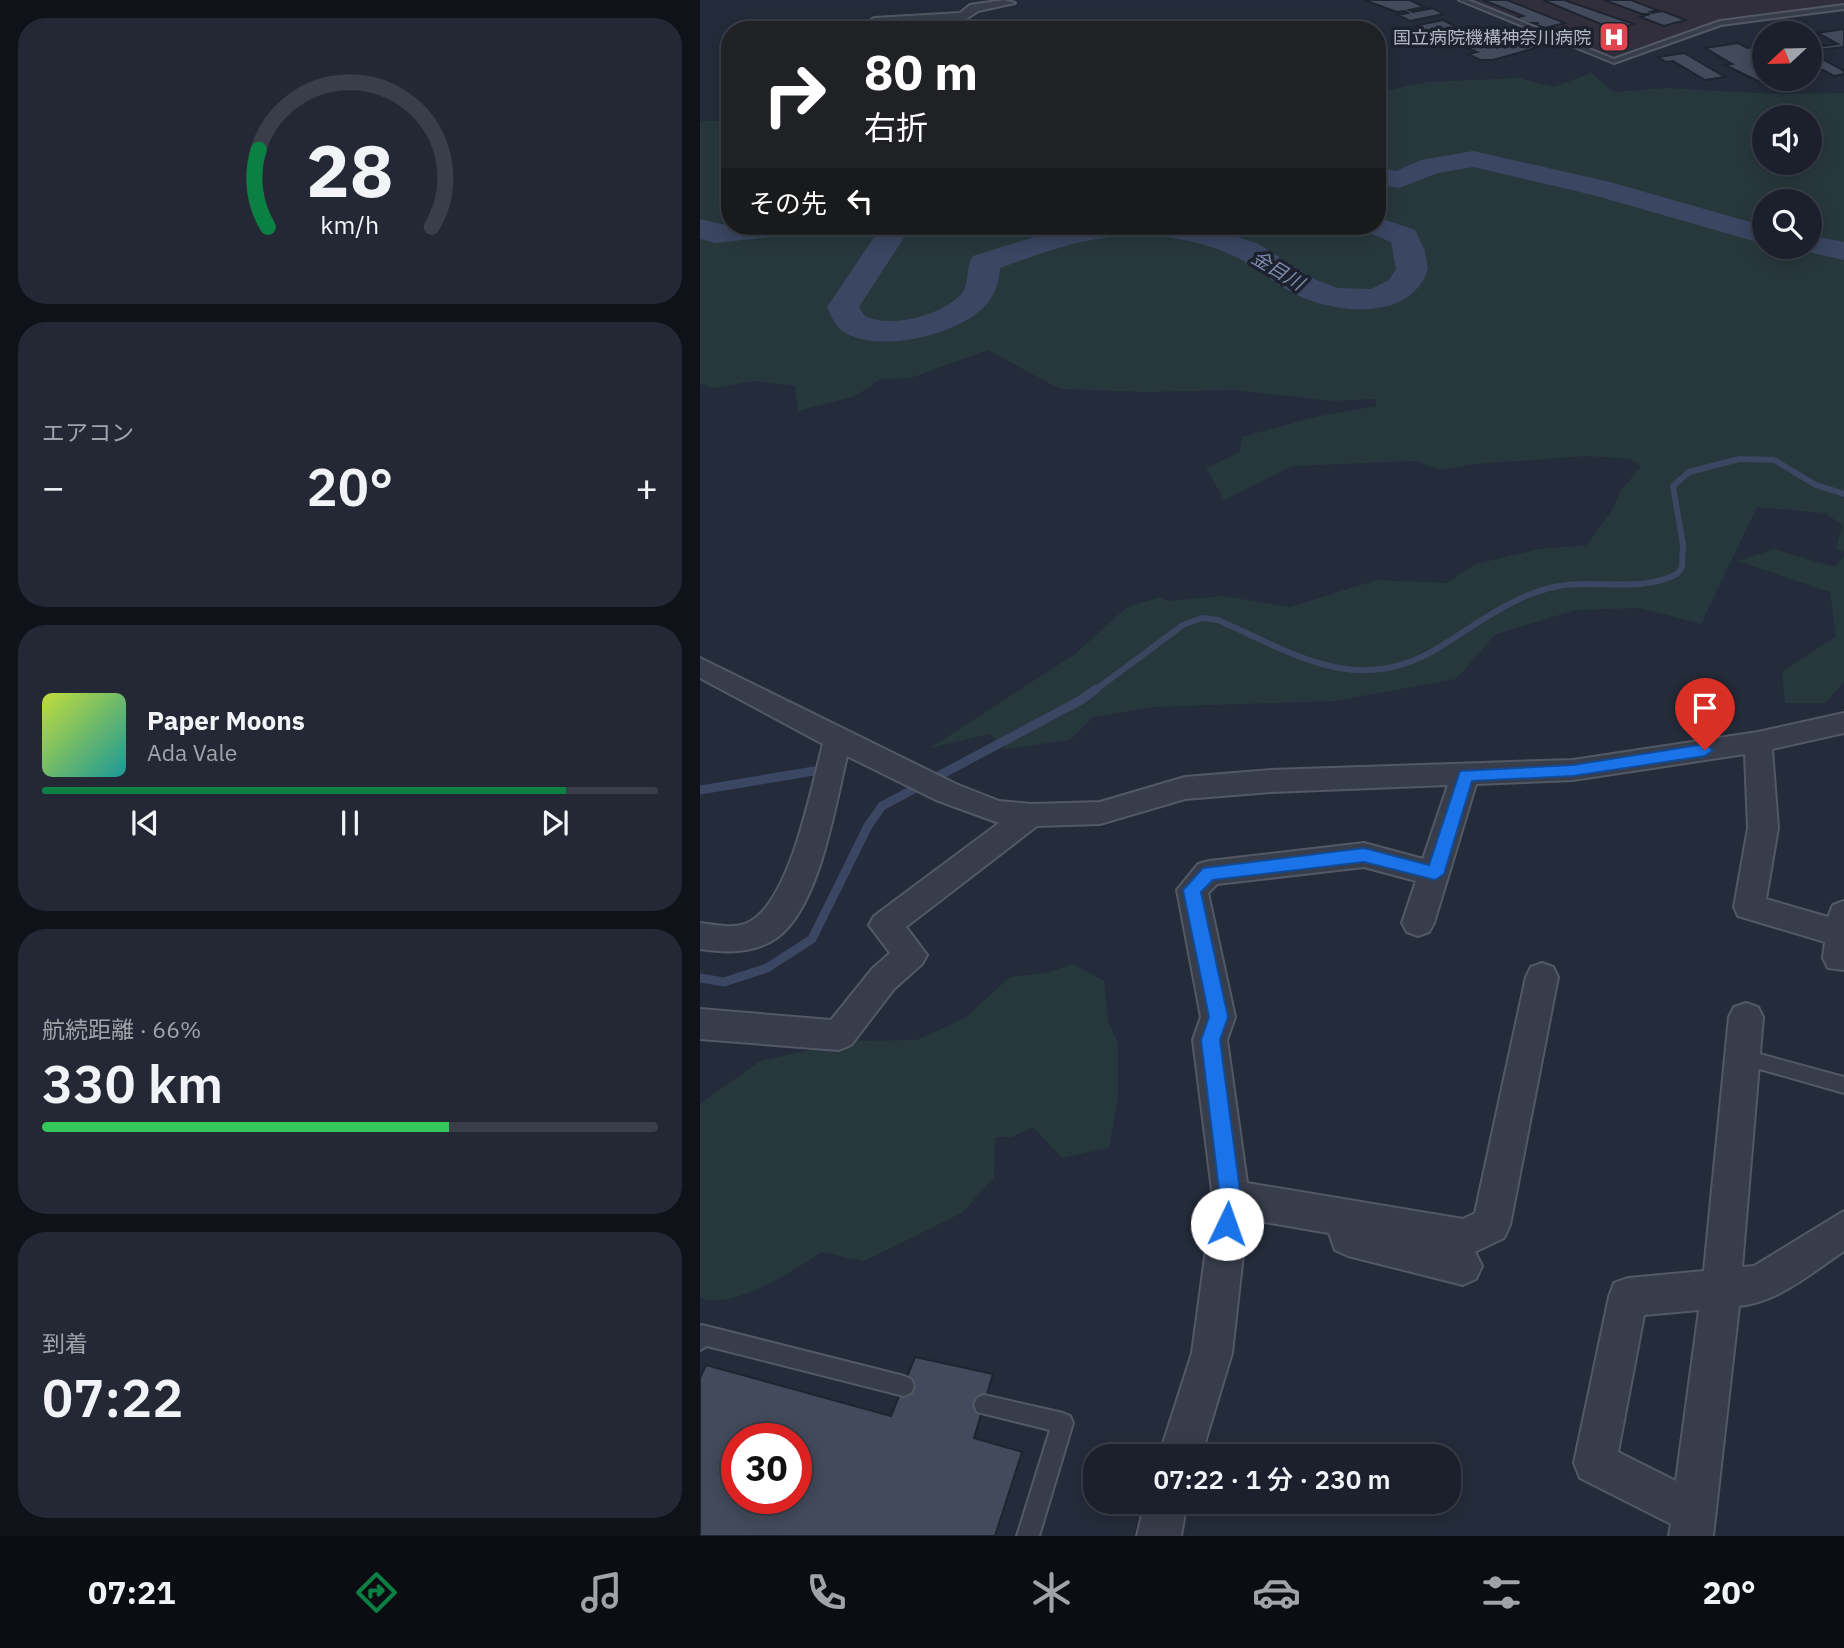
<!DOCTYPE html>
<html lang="ja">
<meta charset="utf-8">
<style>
body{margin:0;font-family:"IBM Plex Sans","Noto Sans JP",sans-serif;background:#242834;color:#f1f3f6;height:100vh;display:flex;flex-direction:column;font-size:26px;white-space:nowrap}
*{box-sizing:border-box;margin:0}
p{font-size:23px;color:#a0a3a9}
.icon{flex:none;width:38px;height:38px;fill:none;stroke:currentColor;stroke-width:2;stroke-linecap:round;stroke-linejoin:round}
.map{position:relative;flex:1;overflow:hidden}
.panel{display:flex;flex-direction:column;gap:18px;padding:18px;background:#0f1218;width:700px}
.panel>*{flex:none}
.guide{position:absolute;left:21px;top:21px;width:665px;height:214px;border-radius:28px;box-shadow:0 4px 18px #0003,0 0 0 2px #393e48;background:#202124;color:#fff;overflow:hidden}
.needle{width:46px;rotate:248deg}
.fabs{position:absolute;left:1052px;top:21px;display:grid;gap:14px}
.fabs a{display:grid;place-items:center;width:70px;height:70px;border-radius:50%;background:#1b202c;box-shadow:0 4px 18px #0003,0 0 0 2px #393e48;font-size:35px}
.speed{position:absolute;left:21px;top:1423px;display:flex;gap:14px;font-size:35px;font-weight:700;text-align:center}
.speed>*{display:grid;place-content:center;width:91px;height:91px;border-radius:50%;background:#1b202c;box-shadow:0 4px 18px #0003,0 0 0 2px #393e48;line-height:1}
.speed .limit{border:10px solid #d22;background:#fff;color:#111}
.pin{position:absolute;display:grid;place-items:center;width:60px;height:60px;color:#fff;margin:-72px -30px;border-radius:50% 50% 50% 0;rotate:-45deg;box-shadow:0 0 7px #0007}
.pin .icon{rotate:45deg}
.me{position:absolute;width:77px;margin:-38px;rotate:3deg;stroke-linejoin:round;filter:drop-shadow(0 0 5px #0008)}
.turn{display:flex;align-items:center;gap:24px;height:147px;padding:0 28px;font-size:32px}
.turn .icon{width:91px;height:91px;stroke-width:2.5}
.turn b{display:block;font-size:49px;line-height:60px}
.then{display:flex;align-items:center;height:66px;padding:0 28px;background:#0003;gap:14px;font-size:26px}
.big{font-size:52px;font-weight:600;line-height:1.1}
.panel .tile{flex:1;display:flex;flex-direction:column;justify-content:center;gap:10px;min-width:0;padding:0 24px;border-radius:28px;background:#242834}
.panel .dial{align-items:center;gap:0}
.dial svg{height:182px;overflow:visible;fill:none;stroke:#393e48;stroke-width:7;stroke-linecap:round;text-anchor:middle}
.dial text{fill:#f1f3f6;stroke:none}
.song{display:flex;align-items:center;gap:21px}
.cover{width:84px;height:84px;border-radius:10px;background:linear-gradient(135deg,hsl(70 70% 55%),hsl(180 70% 35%))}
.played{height:7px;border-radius:4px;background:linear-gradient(90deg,#0b8043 85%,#393e48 85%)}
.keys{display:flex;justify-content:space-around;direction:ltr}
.heat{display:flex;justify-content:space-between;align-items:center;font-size:38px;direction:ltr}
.charge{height:10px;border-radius:5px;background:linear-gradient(90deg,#34c759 66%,#393e48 0)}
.trip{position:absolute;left:383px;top:1444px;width:378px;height:70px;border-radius:28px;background:#1b202c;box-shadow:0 4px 18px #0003,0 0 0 2px #393e48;font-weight:600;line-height:70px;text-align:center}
.tab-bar{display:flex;height:112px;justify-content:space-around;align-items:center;background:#0b0d12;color:#a0a3a9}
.tab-bar .icon{width:49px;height:49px}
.tab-bar .current{color:#0b8043}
.tab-bar b{font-size:32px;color:#f1f3f6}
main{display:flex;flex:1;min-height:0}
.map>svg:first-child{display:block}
.medical{fill:#322f3c}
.green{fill:#27383c;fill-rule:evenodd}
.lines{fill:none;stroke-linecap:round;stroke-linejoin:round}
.stream-far1{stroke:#3a4662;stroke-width:6}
.stream{stroke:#3a4662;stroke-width:9}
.river{fill:#3a4662;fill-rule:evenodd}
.building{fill:#434a5b;stroke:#1f2431;stroke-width:2;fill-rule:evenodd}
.lane-casing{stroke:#535865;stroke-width:4}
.street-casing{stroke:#535865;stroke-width:4}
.lane{fill:#373d4a;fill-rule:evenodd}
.street{fill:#373d4a;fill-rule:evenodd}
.route{fill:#1a73e8;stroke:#114b97;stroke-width:2}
.labels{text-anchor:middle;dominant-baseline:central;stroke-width:7;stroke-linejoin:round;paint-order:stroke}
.far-poi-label{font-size:18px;fill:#b3b8c6;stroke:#1d222f;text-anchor:end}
.far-water-label{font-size:19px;font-style:italic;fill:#7c8bac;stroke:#1d222f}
</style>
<main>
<section class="panel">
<div class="tile dial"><svg viewBox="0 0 100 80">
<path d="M14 69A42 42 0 1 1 86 69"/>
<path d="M14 69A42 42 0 0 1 10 35" stroke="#0b8043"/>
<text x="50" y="56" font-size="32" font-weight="700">28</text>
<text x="50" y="72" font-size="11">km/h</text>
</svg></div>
<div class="tile"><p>エアコン</p>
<div class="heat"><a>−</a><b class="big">20°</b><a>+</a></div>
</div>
<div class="tile">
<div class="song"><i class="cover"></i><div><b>Paper Moons</b><p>Ada Vale</p></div></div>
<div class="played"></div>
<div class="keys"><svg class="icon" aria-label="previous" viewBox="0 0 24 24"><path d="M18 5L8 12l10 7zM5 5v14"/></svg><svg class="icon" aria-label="pause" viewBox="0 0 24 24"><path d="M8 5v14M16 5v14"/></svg><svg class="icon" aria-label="next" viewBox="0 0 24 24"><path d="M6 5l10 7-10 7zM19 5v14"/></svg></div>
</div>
<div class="tile"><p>航続距離 · 66%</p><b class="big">330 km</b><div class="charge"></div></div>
<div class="tile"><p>到着</p><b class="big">07:22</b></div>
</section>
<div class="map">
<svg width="1144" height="1536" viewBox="0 0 1144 1536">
<rect width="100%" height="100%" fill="#242b3a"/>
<!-- medical -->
<polygon class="medical" points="769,0 1144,0 1144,2 1109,9 1024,18 913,57 904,56"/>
<!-- green -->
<g class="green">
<path d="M 891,73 L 915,92 L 966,88 L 1072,94 L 1144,93 L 1144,552 L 1136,549 L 1142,525 L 1125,513 L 1057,507 L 1001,624 L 939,608 L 876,610 L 796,634 L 756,679 L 635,701 L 454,707 L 393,717 L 370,740 L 306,749 L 289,734 L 230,748 L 375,654 L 427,607 L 461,597 L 467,601 L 523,596 L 590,607 L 677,580 L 746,583 L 776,564 L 839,549 L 887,545 L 914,507 L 920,492 L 941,466 L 930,459 L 888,456 L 775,464 L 740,470 L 716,461 L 592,466 L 524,500 L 506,468 L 539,453 L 542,437 L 615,417 L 676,406 L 676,399 L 631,401 L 536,390 L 446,392 L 360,389 L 288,350 L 211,378 L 181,379 L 155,396 L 98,411 L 95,386 L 54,381 L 14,388 L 0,384 L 0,121 L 22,121 L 30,109 L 30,226 L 677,226 L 677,93 L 727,82 L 819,78 L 854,87 ZM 1064,117 L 1110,117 L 1110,163 L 1064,163 ZM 1064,201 L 1110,201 L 1110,247 L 1064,247 Z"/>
<polygon points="1074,549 1135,567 1144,556 1144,681 1126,703 1085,703 1082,672 1136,636 1130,592 1037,561"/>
<path d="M 373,964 L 404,981 L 408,1021 L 418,1043 L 418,1097 L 409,1148 L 362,1158 L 333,1127 L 312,1137 L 295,1137 L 294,1177 L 262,1213 L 164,1261 L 121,1252 C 96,1270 31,1311 0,1298 L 0,1104 L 60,1061 L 150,1041 L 217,1040 L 265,1018 L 310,977 L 347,973 Z"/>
</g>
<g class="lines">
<!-- stream-far1 -->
<path class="stream-far1" d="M 394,691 L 483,625 L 502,618 L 518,620 C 597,655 660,699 743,645 C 775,625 809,599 846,589 C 889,576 936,595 977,574 L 982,567 L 983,545 L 973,486 L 989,472 L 1039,459 L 1074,460 L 1116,485 L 1144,494"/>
<!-- stream -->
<g class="stream">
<polyline points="0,790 114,771"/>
<polyline points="0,978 24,982 67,968 112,939 168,826 182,806 381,700 396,689"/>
</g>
<!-- river -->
<g class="river">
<polygon points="773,151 910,182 1064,226 1064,244 893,195 773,167 738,173 699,188 677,184 677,168 696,171 721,160"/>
<path d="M 677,217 L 715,230 L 725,251 L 728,269 C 711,322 636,314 597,295 C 575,285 559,268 538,258 C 516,247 491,240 466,237 C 407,229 354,248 300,268 C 299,283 295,296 284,307 C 256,336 174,355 141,330 C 134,324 131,315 127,307 L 179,230 L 177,226 L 207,226 L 209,230 L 159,307 L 164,315 C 188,330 244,315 262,293 C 270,282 265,267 273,256 L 370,226 L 501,226 L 557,243 L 612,278 L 637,288 L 671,289 L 689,280 L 696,269 L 691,242 L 666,232 L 662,226 L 677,226 Z"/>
<polygon points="0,219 30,226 104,226 100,232 89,235 15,243 0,239"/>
<polygon points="1110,235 1144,242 1144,260 1099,250 1097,247 1110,247"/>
</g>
</g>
<!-- building -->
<g class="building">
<polygon points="664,0 710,0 724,7 709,10 713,12 733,8 744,14 710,21 698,15 708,13 705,11 697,12"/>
<polygon points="783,0 807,0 865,23 845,28 833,24 839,23 827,23 815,18 823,16"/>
<polygon points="843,0 864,0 934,24 915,30"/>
<polygon points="904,0 931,0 957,10 950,12 952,13 962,11 986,20 964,26 940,17 950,14 942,14"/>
<polygon points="743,20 780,39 751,46 714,26"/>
<polygon points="1083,24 1100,33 1080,33 1068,26"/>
<polygon points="1144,29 1144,47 1110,51 1110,38 1124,46 1138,44 1117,33"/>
<polygon points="814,37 839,47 793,60 780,60 768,54 777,52 767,48 785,43 780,41"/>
<polygon points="1038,43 1047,48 1064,45 1064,79 1100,79 1066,85 1025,65 1032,64 1005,48"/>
<polygon points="1110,52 1144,71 1144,74 1134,76 1123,70 1110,72"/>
<polygon points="984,53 1025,77 1005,80 973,61 966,62 958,57"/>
<path d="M 215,1357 L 293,1374 L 274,1438 L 322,1452 L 295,1536 L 0,1536 L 0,1378 L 6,1365 L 191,1416 ZM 37,1438 L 96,1438 L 96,1498 L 37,1498 Z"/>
</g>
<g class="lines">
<!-- lane casing -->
<g class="lane-casing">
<g id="lane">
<polygon points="759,0 768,0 914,59 1020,21 1144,5 1144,9 1021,25 914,63"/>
<polygon points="263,15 266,17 265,27 246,30 260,25 260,17"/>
<polygon points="1041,1049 1144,1077 1144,1093 1035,1062 1033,1057 1035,1052"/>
<polygon points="2,1325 204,1376 211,1379 214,1386 211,1393 204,1396 7,1346 0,1350 0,1326"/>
<polygon points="284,1395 363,1413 370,1416 373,1423 339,1536 317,1536 350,1430 277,1412 274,1405 277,1398"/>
</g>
</g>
<!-- street casing -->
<g class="street-casing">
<g id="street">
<polygon points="304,0 315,3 278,11 263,21 174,26 168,22 174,18 260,13 270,5"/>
<path d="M 0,658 L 256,784 L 299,801 L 331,804 L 400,802 L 485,777 L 571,770 L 873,760 L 1058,732 L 1144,713 L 1144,733 L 1072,749 L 1078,828 L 1066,899 L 1128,917 L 1133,905 L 1144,901 L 1144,970 L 1128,968 L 1123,958 L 1125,942 L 1038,916 L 1034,907 L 1048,828 L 1045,754 L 873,780 L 776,784 L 734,923 L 729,932 L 718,936 L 707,932 L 702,923 L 716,881 L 664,867 L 517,884 L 508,893 L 535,1017 L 527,1040 L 547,1183 L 763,1219 L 775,1213 L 826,977 L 831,967 L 842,963 L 853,967 L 858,977 L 810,1225 L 804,1238 L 775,1252 L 782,1266 L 776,1279 L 763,1285 L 648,1256 L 635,1250 L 629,1233 L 547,1219 L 532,1353 L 501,1456 L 459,1456 L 492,1353 L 513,1198 L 493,1040 L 501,1017 L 477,890 L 498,864 L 509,861 L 664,843 L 723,859 L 748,785 L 571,792 L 485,799 L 400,824 L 337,826 L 206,927 L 227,955 L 222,964 L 194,989 L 151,1045 L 139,1050 L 0,1039 L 0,1009 L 131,1020 L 172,969 L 190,953 L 169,925 L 174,916 L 299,823 L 236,800 L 147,756 C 135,806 120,905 78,937 C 54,954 27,953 0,949 L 0,923 C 16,925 33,929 47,923 C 90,904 111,788 123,744 L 0,678 Z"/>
<path d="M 1046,1003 L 1058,1007 L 1063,1017 L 1042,1267 L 1054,1266 L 1144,1211 L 1144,1251 C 1111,1273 1079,1302 1039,1306 L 1013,1536 L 969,1536 L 971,1524 L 880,1478 L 874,1463 L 909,1297 L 914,1283 L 928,1278 L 1004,1271 L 1029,1017 L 1034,1007 ZM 999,1310 L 976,1481 L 918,1452 L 944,1315 Z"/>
<polygon points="445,1502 487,1502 481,1536 437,1536"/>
</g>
</g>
<!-- lane -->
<use href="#lane" class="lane"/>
<!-- street -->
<use href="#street" class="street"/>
</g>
<!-- route -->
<polygon class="route" points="1005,744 1013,750 1005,756 873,776 772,781 744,874 735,880 664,862 513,880 501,892 528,1017 520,1040 541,1198 535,1231 527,1234 520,1231 517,1224 520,1198 501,1040 509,1017 483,890 503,868 664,848 729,865 760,771 873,765"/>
<!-- icons -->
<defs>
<g id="hospital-square" transform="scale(1.575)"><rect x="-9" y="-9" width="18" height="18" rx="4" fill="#e0444e" stroke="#1d222f"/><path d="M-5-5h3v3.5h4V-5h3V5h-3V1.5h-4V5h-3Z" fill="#fff"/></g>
</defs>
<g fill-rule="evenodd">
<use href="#hospital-square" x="914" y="37"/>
</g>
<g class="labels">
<!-- far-poi labels -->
<g class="far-poi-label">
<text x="891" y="37">国立病院機構神奈川病院</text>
</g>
<!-- far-water labels -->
<g class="far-water-label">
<text transform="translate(578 270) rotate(31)">金目川</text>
</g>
</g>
</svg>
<div class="fabs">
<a><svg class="needle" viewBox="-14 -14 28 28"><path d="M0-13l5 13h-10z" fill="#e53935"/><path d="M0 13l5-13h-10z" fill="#a0a3a9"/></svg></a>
<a><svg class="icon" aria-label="sound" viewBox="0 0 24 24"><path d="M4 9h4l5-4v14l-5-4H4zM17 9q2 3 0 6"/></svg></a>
<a><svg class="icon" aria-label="search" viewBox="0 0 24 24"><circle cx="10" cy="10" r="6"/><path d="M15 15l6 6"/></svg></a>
</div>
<div class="speed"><div class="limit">30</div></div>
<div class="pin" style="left:1005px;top:750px;background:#d93025"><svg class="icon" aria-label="arrive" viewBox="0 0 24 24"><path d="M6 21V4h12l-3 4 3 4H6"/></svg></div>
<svg class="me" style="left:527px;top:1224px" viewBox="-20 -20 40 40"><circle r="19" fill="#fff"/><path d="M0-13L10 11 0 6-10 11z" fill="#1a73e8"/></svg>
<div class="trip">07:22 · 1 分 · 230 m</div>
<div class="guide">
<div class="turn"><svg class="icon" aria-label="right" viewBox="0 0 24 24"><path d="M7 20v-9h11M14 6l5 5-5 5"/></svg><div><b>80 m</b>右折</div></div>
<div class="then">その先<svg class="icon" aria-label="left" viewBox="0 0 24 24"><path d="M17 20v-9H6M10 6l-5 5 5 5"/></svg></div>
</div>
</div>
</main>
<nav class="tab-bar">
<b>07:21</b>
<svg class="icon current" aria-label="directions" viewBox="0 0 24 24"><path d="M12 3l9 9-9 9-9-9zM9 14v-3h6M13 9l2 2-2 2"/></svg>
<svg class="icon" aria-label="music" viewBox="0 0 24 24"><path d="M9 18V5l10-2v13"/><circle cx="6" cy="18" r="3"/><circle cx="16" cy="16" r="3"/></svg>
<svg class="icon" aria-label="phone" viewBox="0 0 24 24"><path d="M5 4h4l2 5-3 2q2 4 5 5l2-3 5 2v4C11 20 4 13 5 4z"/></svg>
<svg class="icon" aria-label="climate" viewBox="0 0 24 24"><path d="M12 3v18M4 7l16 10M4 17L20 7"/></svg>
<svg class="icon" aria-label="car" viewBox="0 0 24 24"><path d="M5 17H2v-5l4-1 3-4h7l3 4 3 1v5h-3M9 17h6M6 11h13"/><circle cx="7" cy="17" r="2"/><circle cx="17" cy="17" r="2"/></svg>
<svg class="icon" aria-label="filters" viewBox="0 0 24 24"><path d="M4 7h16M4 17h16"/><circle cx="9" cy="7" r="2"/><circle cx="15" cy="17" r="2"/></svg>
<b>20°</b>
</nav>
